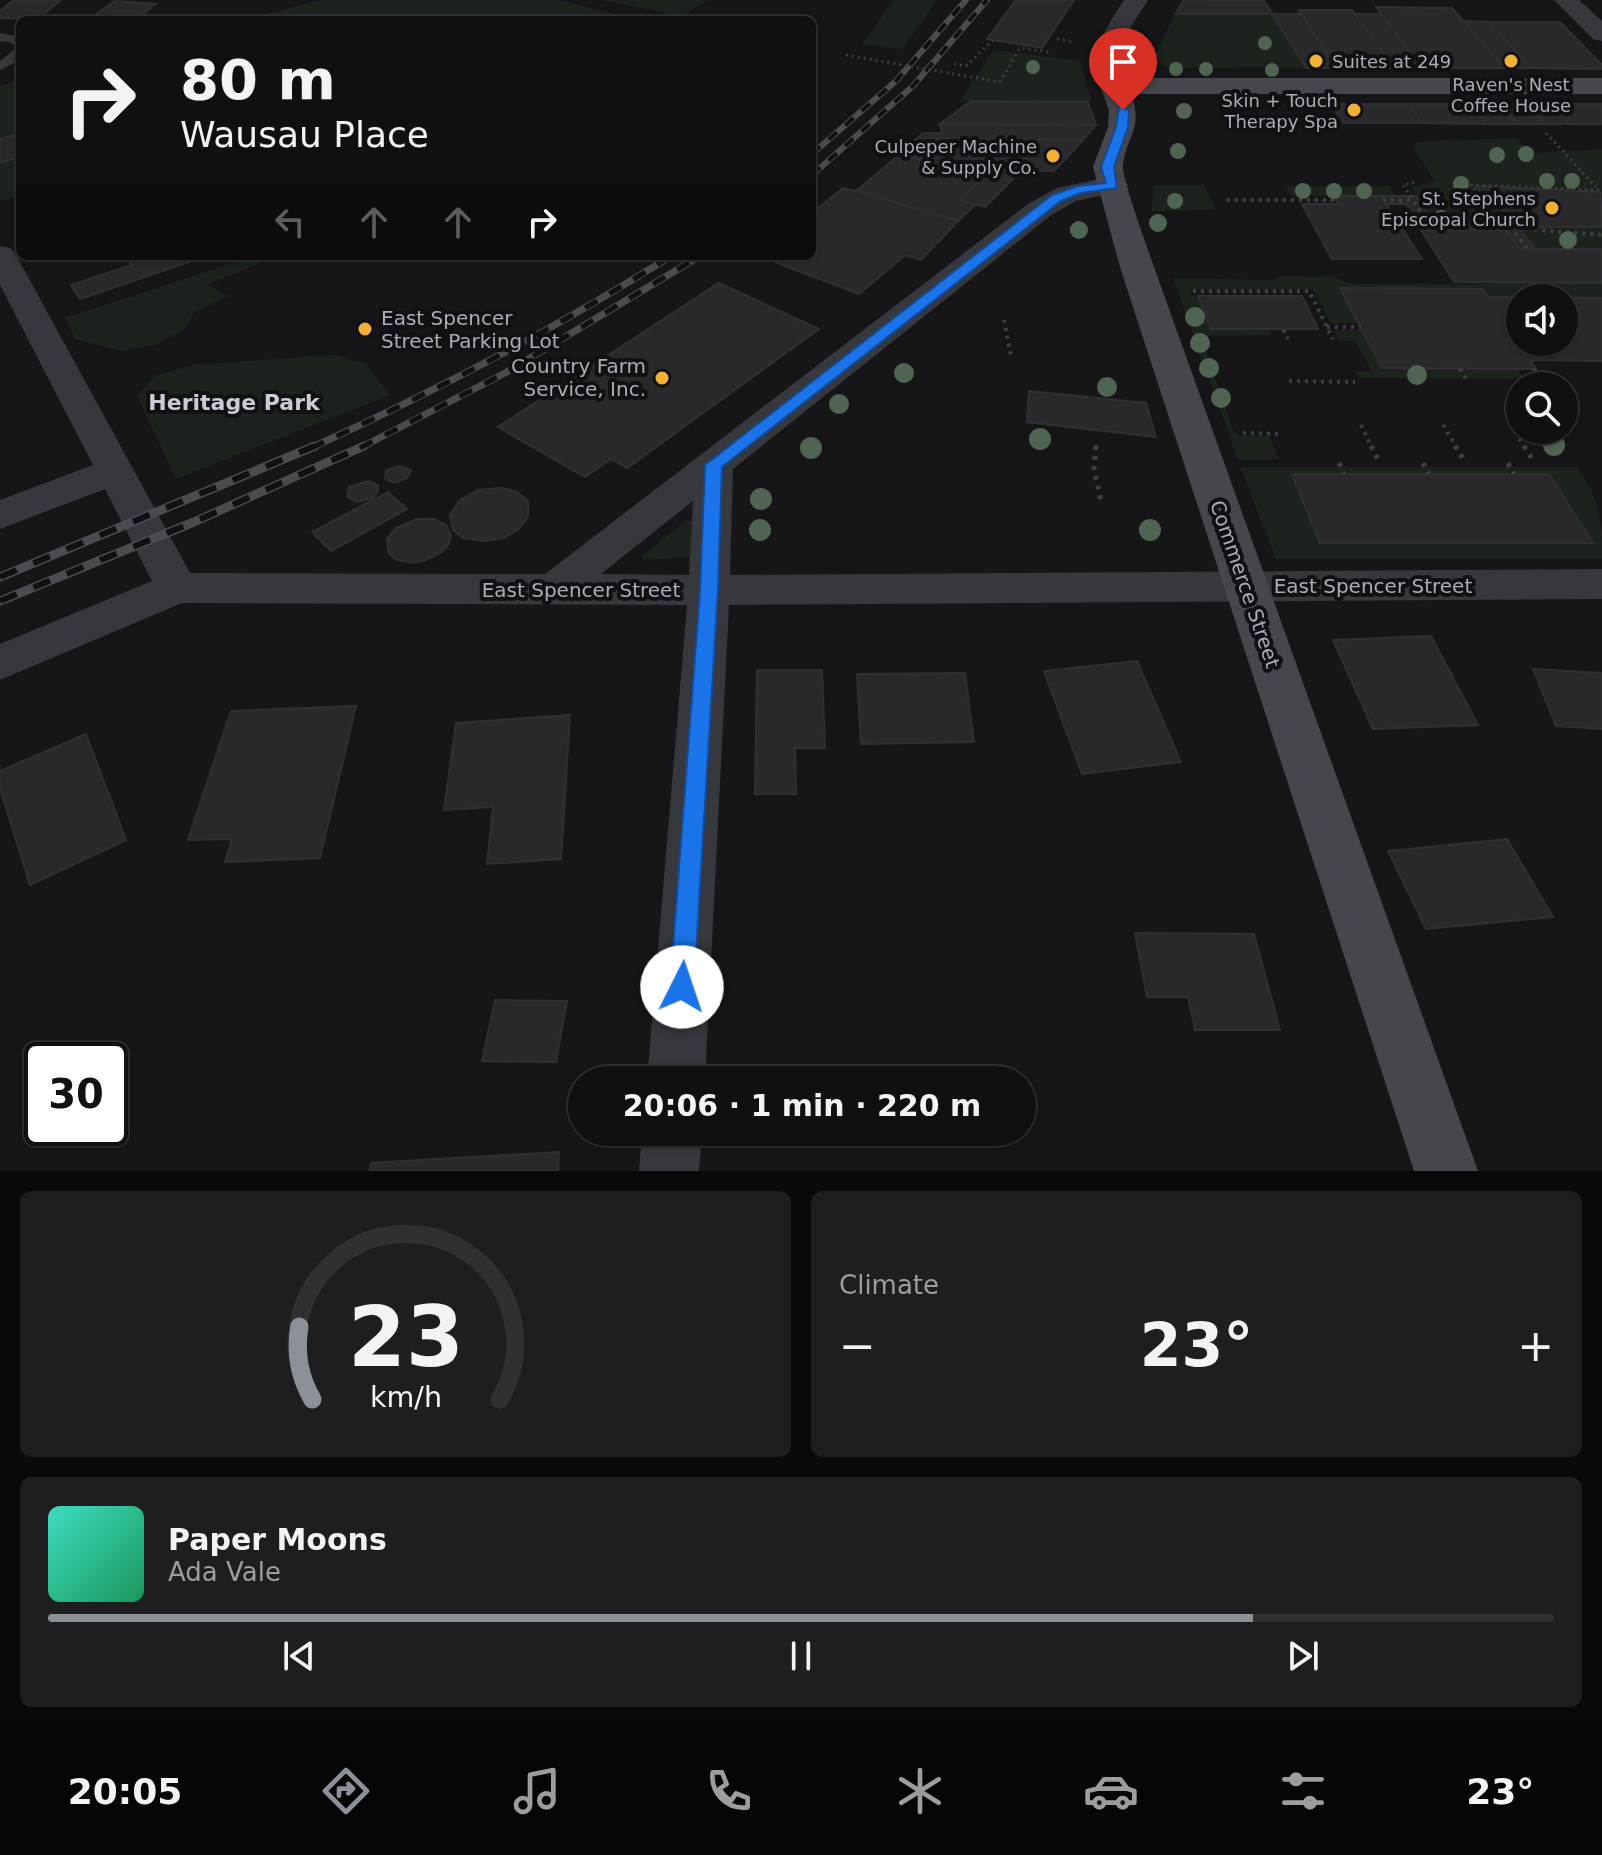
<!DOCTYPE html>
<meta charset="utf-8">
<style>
body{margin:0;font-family:"DejaVu Sans",sans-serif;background:#1e1e20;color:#f1f3f6;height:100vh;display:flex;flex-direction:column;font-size:30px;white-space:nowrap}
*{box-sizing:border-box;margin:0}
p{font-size:26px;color:#9c9d9f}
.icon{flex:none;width:44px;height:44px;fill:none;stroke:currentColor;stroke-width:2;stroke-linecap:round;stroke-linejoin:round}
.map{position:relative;height:1171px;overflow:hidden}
.sheet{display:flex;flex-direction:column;gap:20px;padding:20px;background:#09090a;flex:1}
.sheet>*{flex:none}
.guide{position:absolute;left:16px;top:16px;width:800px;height:244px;border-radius:12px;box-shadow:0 2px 6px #0004,0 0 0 2px #303032;background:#101012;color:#f1f3f6;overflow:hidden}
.buttons{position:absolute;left:1506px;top:284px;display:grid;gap:16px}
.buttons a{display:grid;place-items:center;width:72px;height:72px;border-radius:50%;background:#101012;box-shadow:0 2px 6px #0004,0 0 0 2px #303032;font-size:40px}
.speed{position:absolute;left:24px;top:1042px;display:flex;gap:16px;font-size:40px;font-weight:700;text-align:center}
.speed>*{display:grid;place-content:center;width:104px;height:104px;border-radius:50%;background:#101012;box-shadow:0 2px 6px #0004,0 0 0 2px #303032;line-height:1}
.speed .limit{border:4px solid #111;border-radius:12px;background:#fff;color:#111}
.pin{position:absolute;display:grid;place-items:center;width:68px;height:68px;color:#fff;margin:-82px -34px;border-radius:50% 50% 50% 0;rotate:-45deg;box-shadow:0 0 8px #0007}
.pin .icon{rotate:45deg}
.me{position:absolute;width:88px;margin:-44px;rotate:4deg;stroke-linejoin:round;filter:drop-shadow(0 0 6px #0008)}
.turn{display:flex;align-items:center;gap:28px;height:168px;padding:0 32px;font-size:36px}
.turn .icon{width:104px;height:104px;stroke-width:2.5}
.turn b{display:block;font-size:56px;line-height:68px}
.lanes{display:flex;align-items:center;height:76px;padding:0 32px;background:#0003;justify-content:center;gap:40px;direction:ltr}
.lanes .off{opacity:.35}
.big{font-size:60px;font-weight:700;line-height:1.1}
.sheet .widget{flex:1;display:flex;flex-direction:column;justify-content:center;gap:12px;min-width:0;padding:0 28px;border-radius:12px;background:#1e1e20}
.sheet .dial{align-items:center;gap:0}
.dial svg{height:208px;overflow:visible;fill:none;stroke:#303032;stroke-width:7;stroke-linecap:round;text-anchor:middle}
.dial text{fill:#f1f3f6;stroke:none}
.song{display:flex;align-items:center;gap:24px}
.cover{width:96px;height:96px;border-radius:12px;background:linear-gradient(135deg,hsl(170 70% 55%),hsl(150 70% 35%))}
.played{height:8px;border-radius:4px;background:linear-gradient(90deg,#8c9099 80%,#303032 80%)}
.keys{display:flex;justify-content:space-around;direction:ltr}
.heat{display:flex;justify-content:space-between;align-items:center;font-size:44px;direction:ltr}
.sheet .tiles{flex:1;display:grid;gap:20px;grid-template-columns:1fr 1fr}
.widget:last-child{grid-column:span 2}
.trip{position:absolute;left:568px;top:1066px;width:468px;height:80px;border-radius:40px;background:#101012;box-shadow:0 2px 6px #0004,0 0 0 2px #303032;font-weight:700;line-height:80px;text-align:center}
.tab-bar{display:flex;height:128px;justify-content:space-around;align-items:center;background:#060607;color:#9c9d9f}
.tab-bar .icon{width:56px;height:56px}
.tab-bar .current{color:#8c9099}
.tab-bar b{font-size:36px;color:#f1f3f6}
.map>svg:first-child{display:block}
.green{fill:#1c231d}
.building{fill:#29292c;stroke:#303034;stroke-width:2;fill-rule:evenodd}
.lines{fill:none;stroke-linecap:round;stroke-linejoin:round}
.path-far2{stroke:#3d3f44;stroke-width:3;stroke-dasharray:2 4;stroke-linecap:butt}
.path-far1{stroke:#3d3f44;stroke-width:4;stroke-dasharray:3 5;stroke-linecap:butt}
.path{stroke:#3d3f44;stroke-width:5;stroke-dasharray:4 6;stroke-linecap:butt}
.lane{fill:#37383d;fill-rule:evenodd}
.street{fill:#37383d;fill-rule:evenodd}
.secondary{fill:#45474d;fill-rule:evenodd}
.rail-far2-casing{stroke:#4a4c52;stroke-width:6}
.rail-far1-casing{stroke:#4a4c52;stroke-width:7}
.rail-casing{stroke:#4a4c52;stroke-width:9}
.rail-far2{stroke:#111113;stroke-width:4;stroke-dasharray:11;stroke-linecap:butt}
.rail-far1{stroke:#111113;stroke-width:5;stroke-dasharray:14;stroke-linecap:butt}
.rail{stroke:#111113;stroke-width:6;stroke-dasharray:18;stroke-linecap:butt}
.path-bridge{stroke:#3d3f44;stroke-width:3;stroke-dasharray:2 4;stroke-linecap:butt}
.tree{fill:#506452}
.route{fill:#1a73e8;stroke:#114b97;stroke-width:2}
.poi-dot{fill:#f2b134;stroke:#111113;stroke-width:3}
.labels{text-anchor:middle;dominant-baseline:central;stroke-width:8;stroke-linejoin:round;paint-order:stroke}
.far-poi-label{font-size:18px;fill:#a8adb8;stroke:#111113;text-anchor:end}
.poi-label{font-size:20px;fill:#a8adb8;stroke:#111113;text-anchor:start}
.street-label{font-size:20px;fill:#a8adb8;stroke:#111113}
.neighbourhood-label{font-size:22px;font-weight:bold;fill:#c9ccd4;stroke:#111113}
</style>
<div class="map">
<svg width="1602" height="1171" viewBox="0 0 1602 1171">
<rect width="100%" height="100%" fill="#161618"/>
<!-- green -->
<g class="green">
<polygon points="320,0 560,0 637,20 244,20"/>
<polygon points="601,0 708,0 682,16"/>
<polygon points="894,0 937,0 902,49 862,44"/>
<polygon points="1175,14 1273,14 1306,68 1167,67 1153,59"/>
<polygon points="994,50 1080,61 1092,102 960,101"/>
<polygon points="20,79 20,196 0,201 0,86"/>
<polygon points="1516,138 1530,153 1602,149 1602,195 1581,189 1503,189 1500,186 1477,186 1488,203 1498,203 1506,214 1516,214 1526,227 1602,227 1602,249 1535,249 1515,223 1434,223 1411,187 1435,181 1414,148 1415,142"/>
<polygon points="1153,185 1204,185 1216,210 1152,211"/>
<polygon points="1285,186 1389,186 1395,195 1291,196"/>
<polygon points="255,256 276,256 208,285 228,296 194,313 185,329 155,345 122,351 75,339 65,318"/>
<polygon points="1332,276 1351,284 1602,284 1602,298 1488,297 1482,289 1341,288 1359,323 1331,324 1313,289 1189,289 1192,295 1198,296 1211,329 1269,329 1272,335 1201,336 1233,430 1239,436 1269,436 1279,459 1238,459 1173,278 1273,280 1279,277"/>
<polygon points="1334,330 1362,330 1382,368 1518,369 1524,379 1359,378 1355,372 1372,371 1355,341 1339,341"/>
<polygon points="333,355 365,363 390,395 176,479 137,396 155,376 192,365"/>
<path d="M 1240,467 L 1577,467 C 1600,500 1602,520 1602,559 L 1276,559 Z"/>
<polygon points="687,520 694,522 690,558 642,559 643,555"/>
</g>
<!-- building -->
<g class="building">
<polygon points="14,0 61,0 38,19 0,18 0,11"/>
<polygon points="1016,0 1074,0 1042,48 987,39"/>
<polygon points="1184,0 1264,1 1273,14 1175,14"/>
<polygon points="115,1 156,4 134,20 89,19"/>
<polygon points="1376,7 1452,8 1504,68 1422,68"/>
<polygon points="1299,10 1352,10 1394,68 1336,68"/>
<polygon points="1272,14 1301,14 1336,68 1306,68"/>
<polygon points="1355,14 1381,14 1422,68 1394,68"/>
<polygon points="1464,21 1489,22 1531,68 1504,68"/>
<polygon points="1489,22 1560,22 1602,65 1602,69 1531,68"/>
<polygon points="971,101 1088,102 1096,125 940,124"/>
<polygon points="1331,104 1409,104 1422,123 1343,123"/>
<polygon points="1409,104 1472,104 1487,124 1422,123"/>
<polygon points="1472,104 1500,104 1517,124 1487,124"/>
<polygon points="1500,104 1527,104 1545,124 1517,124"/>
<polygon points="1527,104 1552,104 1570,124 1545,124"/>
<polygon points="1552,104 1602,104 1602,124 1570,124"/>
<polygon points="940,124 1096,125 1083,140 916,139 923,133 942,133"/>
<polygon points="20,133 20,157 0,163 0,139"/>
<polygon points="916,139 1083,140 1054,171 989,171 983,177 900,154"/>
<polygon points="900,154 983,177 960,200 976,204 958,221 856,191"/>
<polygon points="989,171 1021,171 985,207 960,200"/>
<polygon points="1476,186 1600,192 1602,227 1526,227 1516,214 1506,214 1498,203 1488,203"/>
<polygon points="843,188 856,191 958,221 921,260 905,255 859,294 759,256 812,256 812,213"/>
<polygon points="1334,196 1381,196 1422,259 1332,259 1302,204 1339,204"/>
<polygon points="1381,196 1416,196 1434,223 1515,223 1535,249 1520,249 1506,230 1424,230 1406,204 1386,204"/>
<polygon points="1421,230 1506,230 1520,249 1602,249 1602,283 1454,282"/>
<polygon points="147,256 184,256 189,262 80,299 71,285 132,265 129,262"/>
<polygon points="719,283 819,329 627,468 611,459 585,477 498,427"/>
<path d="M 1340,288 L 1482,289 L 1488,297 L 1602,298 L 1602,361 L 1530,360 L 1536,369 L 1382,368 ZM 1520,298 L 1564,298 L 1564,342 L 1520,342 Z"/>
<polygon points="1198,296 1302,296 1318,329 1211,329"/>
<polygon points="1029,391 1146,403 1156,437 1027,422"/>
<polygon points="399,466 411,470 407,478 395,483 385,479 386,470"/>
<polygon points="1292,474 1549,474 1593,543 1320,543"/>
<polygon points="368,481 378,485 378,492 373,498 357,502 347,497 349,487"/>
<polygon points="502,488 517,492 528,501 528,517 519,529 504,538 485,541 463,538 453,530 450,515 459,501 478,490"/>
<polygon points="388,492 407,509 331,551 312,532"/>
<polygon points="417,519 434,519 446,525 451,536 449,544 442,552 426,560 414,563 397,560 389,554 387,539 396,528"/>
<polygon points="1431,636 1478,725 1373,729 1333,640"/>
<polygon points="1137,661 1181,762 1082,774 1044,671"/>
<polygon points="1533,669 1602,673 1602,729 1556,726"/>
<polygon points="757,670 822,670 825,748 795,748 796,794 755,794"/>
<polygon points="965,673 974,742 861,744 857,674"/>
<polygon points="356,706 320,858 225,862 232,839 188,840 231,711"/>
<polygon points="570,715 561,859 487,864 493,807 444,810 456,723"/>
<polygon points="86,734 126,840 30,885 0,788 0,771"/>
<polygon points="1507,839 1553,917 1426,929 1388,851"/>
<polygon points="1135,933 1254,934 1280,1030 1195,1030 1188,997 1147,997"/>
<polygon points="495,1000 567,1001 556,1062 482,1061"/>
<polygon points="559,1152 558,1171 370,1171 371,1163"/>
</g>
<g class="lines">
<!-- path-far2 -->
<g class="path-far2">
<polyline points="1057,39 1072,42"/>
<polyline points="954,64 966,66 993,40"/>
<polyline points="1000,82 1020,48 1049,52"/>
<polyline points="1546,133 1596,187"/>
<polyline points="1479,194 1471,185 1602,190"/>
<polyline points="1411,197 1403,185 1416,182"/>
<polyline points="1476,197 1482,194"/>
</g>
<!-- path-far1 -->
<g class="path-far1">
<polyline points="1410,195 1429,226 1521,227"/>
<path d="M 1479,195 L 1476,197 C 1504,236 1559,230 1602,235"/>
<polyline points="1227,200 1336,200"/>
<polyline points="1383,200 1412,200"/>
<polyline points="1510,227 1528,249"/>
<polyline points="1193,291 1309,291 1333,339"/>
<polyline points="1004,320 1011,356"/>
<polyline points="1327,327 1361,327"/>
<polyline points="1283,330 1288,339"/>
<polyline points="1460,369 1468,382"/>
<polyline points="1534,369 1546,386"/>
<polyline points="1289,381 1355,382"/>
<polyline points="1564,413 1573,425"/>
<polyline points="1361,425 1372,448"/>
<polyline points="1443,425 1457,448"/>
<polyline points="1511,425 1525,448"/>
<polyline points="1243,433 1278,434"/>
<polyline points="1096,448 1096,441"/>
</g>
<!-- path -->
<g class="path">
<polyline points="1096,446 1094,469 1102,505"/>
<polyline points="1371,446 1380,463"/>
<polyline points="1455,446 1466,463"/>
<polyline points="1524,446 1535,463"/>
<polyline points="1339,463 1344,474"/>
<polyline points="1423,463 1429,474"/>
<polyline points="1508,463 1514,474"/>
</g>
<!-- lane -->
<polygon class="lane" points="0,33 20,37 20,60 0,70 0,61 18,47 9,42 0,41"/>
<!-- street -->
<g class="street">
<path d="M 1124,0 L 1148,0 C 1127,33 1115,46 1127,86 L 1123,91 L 1105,91 C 1082,59 1107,27 1124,0 Z"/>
<polygon points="1554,0 1579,0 1602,21 1602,41 1593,39"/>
<path d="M 1113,176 L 1123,179 L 1128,185 L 1123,191 L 1076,201 L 1050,216 L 733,469 L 730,575 L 1602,569 L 1602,599 L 729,605 L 705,1080 L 647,1080 L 687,605 L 182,603 L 0,680 L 0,644 L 152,581 L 105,489 L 0,529 L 0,500 L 93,465 L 0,285 L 0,246 L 11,248 L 16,255 L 190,573 L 545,574 L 1028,204 L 1057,188 ZM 693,501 L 689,575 L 601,574 Z"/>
<polygon points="642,1132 702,1132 699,1171 639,1171"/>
</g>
<!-- secondary -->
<path class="secondary" d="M 1114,78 L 1602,78 L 1602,94 L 1131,94 C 1144,128 1126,136 1123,166 C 1122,179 1148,249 1154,267 L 1478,1171 L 1414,1171 L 1120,267 L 1093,167 L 1108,127 L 1109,110 L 1100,86 L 1104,80 Z"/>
<!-- rail-far2 casing -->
<g class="rail-far2-casing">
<g id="rail-far2">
<polyline points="812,154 896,81 966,0"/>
<polyline points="812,175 913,86 987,0"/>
</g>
</g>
<!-- rail-far1 casing -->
<g class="rail-far1-casing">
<g id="rail-far1">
<path d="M 311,448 C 436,391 555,329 671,256"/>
<polyline points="360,448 505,373 700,256"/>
</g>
</g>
<!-- rail casing -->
<g class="rail-casing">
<g id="rail">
<polyline points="0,577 315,446"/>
<polyline points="0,601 194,522 364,446"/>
</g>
</g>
<!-- rail-far2 -->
<use href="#rail-far2" class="rail-far2"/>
<!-- rail-far1 -->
<use href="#rail-far1" class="rail-far1"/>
<!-- rail -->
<use href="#rail" class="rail"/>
<!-- path-bridge -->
<polyline class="path-bridge" points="846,55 1000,82"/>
</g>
<!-- trees -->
<g class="tree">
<circle cx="1265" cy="43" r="7"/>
<circle cx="1033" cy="67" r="7"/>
<circle cx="1176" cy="69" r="7"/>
<circle cx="1206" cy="69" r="7"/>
<circle cx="1272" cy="70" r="7"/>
<circle cx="1236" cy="99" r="8"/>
<circle cx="1298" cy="99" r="8"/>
<circle cx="1184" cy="111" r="8"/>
<circle cx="1178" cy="151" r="8"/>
<circle cx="1526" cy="154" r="8"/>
<circle cx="1497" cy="155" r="8"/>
<circle cx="1547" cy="181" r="8"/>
<circle cx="1572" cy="181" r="8"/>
<circle cx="1461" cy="184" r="8"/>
<circle cx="1303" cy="191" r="8"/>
<circle cx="1334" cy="191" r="8"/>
<circle cx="1364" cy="191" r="8"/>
<circle cx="1175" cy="201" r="8"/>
<circle cx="1441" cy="219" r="9"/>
<circle cx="1158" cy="223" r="9"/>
<circle cx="1079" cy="230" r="9"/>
<circle cx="1568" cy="240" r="9"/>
<circle cx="1195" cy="317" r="10"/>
<circle cx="1200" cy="343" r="10"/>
<circle cx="1209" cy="368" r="10"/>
<circle cx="904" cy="373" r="10"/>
<circle cx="1417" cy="375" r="10"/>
<circle cx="1107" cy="387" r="10"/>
<circle cx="1221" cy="398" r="10"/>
<circle cx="839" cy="404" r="10"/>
<circle cx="1040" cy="439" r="11"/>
<circle cx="1554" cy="445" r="11"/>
<circle cx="811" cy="448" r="11"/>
<circle cx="761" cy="499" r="11"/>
<circle cx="760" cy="530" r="11"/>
<circle cx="1150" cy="530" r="11"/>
</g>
<!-- route -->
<polygon class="route" points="1119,107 1129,110 1128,127 1114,167 1117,188 1081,193 1061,201 722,467 718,590 694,987 690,995 682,998 673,995 670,987 700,590 705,465 1052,195 1078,186 1106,183 1101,167 1116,127"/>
<!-- markers -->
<g class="poi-dot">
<circle cx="1316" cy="61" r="8"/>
<circle cx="1511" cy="61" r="8"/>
<circle cx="1354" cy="110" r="8"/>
<circle cx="1053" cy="156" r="8"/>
<circle cx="1552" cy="208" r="8"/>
<circle cx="365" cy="329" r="8"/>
<circle cx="662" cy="378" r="8"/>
</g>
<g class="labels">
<!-- far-poi labels -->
<g class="far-poi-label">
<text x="1332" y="61" text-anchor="start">Suites at 249</text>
<text x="1511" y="84" text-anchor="middle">Raven's Nest<tspan x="1511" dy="21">Coffee House</tspan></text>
<text x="1338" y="100">Skin + Touch<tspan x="1338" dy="21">Therapy Spa</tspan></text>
<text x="1037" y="146">Culpeper Machine<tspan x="1037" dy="21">&amp; Supply Co.</tspan></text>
<text x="1536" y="198">St. Stephens<tspan x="1536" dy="21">Episcopal Church</tspan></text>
</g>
<!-- poi labels -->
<g class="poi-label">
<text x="381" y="318">East Spencer<tspan x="381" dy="23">Street Parking Lot</tspan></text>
<text x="646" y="366" text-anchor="end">Country Farm<tspan x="646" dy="23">Service, Inc.</tspan></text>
</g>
<!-- street labels -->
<g class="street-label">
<text transform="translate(1245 584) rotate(71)">Commerce Street</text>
<text x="1373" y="586">East Spencer Street</text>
<text x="581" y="590">East Spencer Street</text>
</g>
<!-- neighbourhood labels -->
<g class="neighbourhood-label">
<text x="234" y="402">Heritage Park</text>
</g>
</g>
</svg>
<div class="buttons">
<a><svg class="icon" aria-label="sound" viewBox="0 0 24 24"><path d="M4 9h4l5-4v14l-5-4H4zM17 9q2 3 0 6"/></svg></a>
<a><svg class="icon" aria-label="search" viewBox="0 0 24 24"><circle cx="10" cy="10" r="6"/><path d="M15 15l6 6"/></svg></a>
</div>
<div class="speed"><div class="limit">30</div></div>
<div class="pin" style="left:1123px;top:110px;background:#d93025"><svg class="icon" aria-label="arrive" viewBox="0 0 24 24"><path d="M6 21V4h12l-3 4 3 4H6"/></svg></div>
<svg class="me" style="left:682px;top:987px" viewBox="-20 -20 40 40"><circle r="19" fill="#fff"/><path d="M0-13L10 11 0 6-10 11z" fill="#1a73e8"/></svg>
<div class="trip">20:06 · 1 min · 220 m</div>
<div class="guide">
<div class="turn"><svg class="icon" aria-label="right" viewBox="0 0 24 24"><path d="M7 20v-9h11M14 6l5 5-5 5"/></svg><div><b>80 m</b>Wausau Place</div></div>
<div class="lanes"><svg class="icon off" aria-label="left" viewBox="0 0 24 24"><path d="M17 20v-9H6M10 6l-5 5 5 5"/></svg><svg class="icon off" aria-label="ahead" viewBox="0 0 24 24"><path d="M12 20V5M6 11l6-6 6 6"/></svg><svg class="icon off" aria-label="ahead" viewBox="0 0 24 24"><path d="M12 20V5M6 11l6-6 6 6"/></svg><svg class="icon" aria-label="right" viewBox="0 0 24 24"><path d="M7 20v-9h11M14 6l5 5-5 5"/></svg></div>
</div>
</div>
<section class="sheet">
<div class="tiles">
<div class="widget dial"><svg viewBox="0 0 100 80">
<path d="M14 69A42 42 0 1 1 86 69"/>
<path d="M14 69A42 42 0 0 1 9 41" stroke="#8c9099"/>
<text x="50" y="56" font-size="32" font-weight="700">23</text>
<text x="50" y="72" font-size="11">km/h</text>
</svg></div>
<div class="widget"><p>Climate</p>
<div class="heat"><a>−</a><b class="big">23°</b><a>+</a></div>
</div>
<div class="widget">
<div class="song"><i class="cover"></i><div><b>Paper Moons</b><p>Ada Vale</p></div></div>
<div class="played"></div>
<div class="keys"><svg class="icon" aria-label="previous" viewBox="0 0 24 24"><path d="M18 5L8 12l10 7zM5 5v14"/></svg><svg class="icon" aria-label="pause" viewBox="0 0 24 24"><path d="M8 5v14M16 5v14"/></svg><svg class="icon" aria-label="next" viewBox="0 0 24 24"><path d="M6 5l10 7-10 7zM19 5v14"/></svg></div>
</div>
</div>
</section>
<nav class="tab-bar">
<b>20:05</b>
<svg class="icon current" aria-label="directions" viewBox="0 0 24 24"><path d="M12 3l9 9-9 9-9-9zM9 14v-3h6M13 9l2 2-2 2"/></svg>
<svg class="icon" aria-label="music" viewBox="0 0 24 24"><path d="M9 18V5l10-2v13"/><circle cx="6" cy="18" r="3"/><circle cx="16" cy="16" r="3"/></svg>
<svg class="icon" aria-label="phone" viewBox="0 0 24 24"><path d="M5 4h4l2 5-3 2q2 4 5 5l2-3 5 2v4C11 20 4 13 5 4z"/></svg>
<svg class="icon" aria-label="climate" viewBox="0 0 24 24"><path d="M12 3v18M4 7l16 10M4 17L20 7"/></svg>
<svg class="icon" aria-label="car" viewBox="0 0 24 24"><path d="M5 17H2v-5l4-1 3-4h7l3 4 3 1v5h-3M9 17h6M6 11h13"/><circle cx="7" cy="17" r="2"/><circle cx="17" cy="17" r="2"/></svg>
<svg class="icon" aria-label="filters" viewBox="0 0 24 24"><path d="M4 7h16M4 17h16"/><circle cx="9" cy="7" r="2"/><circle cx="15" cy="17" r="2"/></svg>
<b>23°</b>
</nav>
